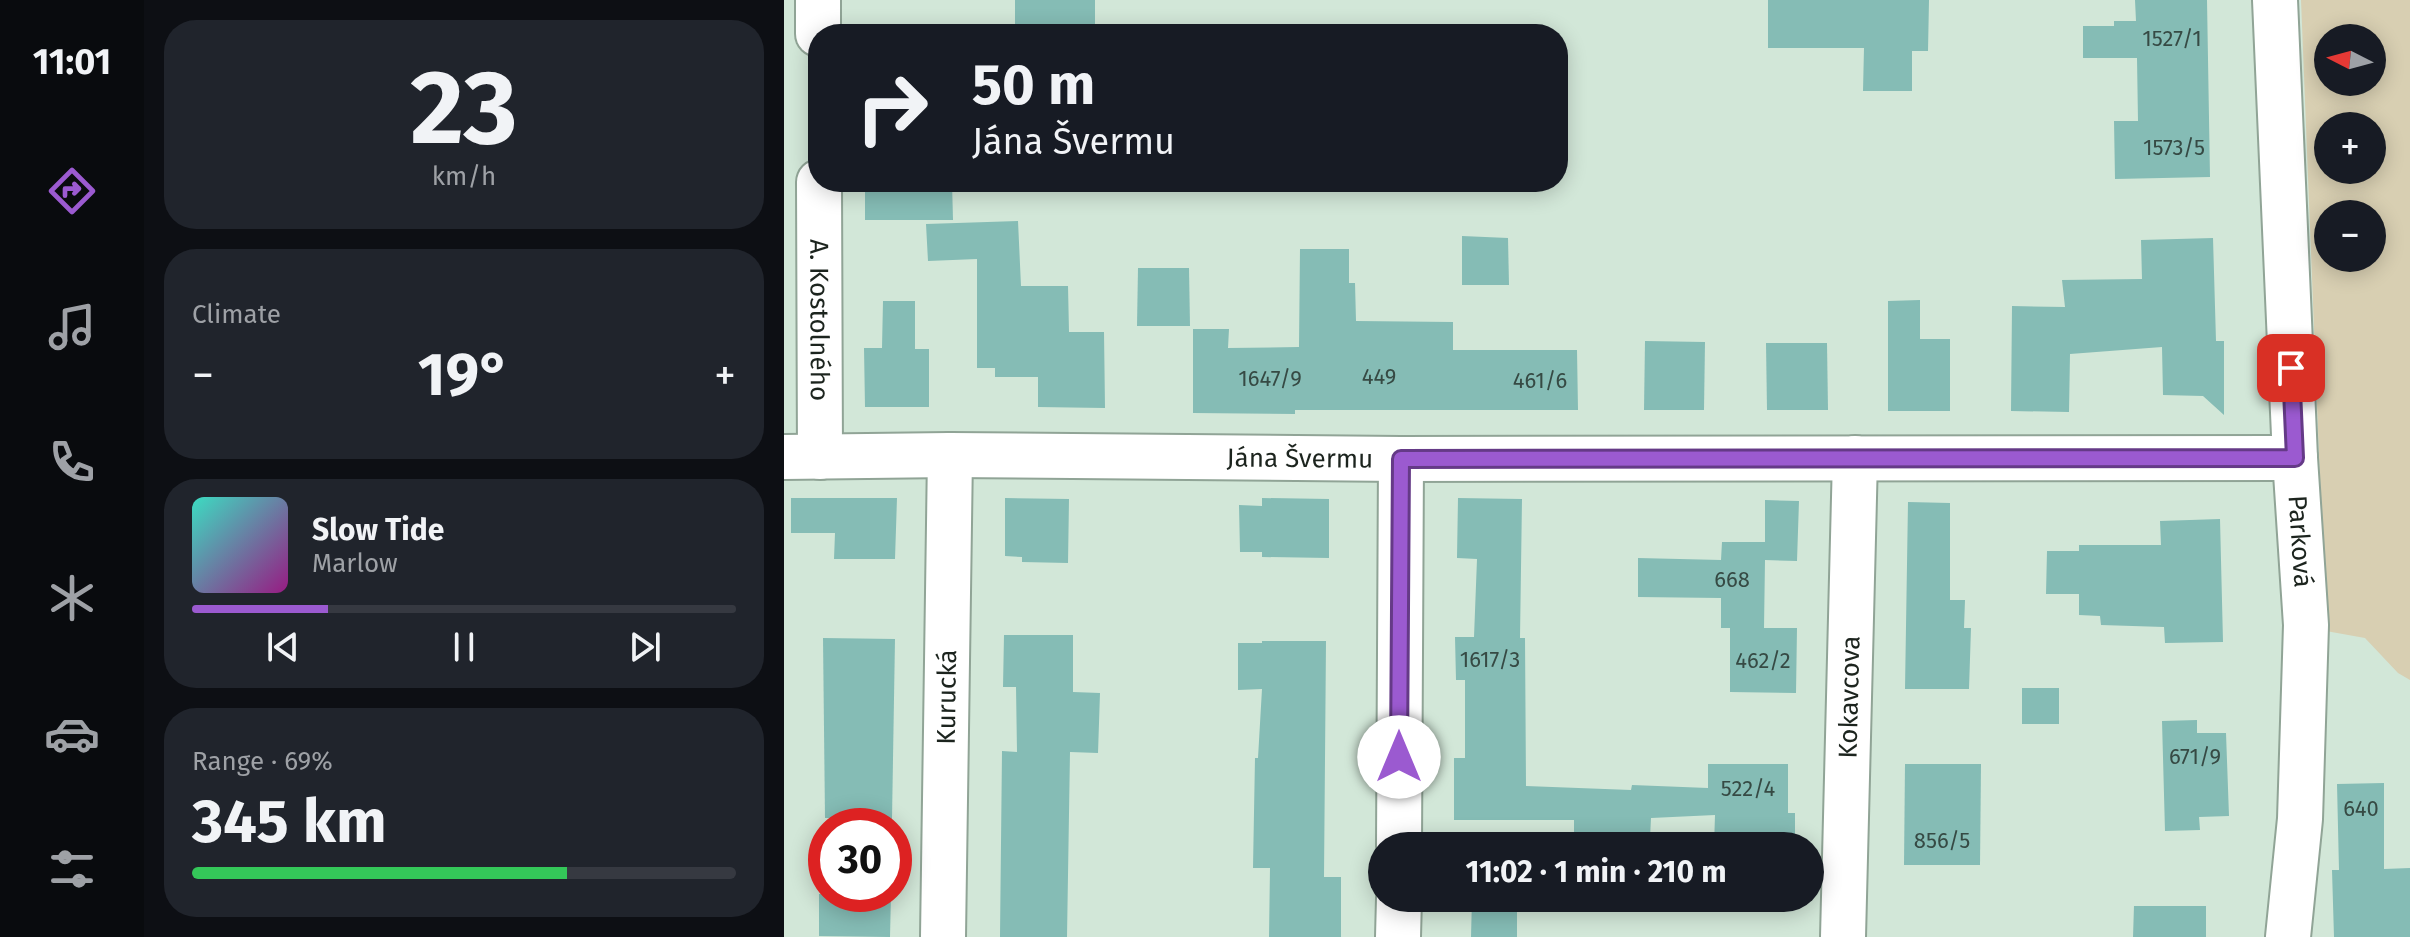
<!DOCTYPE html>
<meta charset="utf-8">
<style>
body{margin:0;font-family:"Fira Sans",sans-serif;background:#20242c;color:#f1f3f6;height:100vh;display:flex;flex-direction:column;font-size:30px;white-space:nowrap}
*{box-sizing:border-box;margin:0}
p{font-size:26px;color:#9ea1a6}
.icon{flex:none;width:44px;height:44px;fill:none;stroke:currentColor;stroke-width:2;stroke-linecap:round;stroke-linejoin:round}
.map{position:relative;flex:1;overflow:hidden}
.drawer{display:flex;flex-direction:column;gap:20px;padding:20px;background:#0d0f14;width:640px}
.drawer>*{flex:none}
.top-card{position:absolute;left:24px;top:24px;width:760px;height:168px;border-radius:32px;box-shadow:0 4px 20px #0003;background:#171b24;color:#f1f3f6;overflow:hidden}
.needle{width:52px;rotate:276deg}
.buttons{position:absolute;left:1530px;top:24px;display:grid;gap:16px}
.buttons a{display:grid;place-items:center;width:72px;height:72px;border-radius:50%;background:#171b24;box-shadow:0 4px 20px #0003;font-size:40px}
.speed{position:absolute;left:24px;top:808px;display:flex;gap:16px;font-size:40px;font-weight:700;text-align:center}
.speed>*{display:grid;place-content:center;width:104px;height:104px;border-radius:50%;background:#171b24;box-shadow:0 4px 20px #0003;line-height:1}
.speed .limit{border:12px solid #d22;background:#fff;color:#111}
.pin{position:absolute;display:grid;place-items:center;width:68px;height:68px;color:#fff;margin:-34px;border-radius:16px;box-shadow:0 4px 12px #0006}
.me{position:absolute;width:88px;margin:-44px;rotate:0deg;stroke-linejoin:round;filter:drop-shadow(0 0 6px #0008)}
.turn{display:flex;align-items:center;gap:28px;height:168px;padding:0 32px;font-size:36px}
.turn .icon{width:104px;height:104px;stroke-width:2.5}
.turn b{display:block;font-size:56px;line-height:68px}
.big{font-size:60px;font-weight:700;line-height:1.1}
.drawer .widget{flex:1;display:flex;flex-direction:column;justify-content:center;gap:12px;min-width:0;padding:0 28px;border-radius:32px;background:#20242c}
.drawer .dial{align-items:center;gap:0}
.dial b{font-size:104px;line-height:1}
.song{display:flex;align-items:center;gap:24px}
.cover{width:96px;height:96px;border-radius:12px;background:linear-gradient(135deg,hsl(170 70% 55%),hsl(310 70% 35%))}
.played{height:8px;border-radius:4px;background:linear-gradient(90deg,#9b5ad0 25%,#363941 25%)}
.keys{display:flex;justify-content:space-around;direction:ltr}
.heat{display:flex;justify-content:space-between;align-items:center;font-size:44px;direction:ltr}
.charge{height:12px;border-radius:6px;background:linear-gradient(90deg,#34c759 69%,#363941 0)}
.trip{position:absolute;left:584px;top:832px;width:456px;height:80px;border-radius:40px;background:#171b24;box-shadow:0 4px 20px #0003;font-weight:700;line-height:80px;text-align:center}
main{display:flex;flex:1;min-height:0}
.dock{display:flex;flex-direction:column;width:144px;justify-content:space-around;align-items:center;background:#090b0e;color:#9ea1a6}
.dock .icon{width:56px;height:56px}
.dock .selected{color:#9b5ad0}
.dock b{font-size:36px;color:#f1f3f6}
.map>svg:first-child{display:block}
.green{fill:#d8cfb2;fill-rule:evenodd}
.building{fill:#85bcb5}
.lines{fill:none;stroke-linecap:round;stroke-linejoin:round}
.minor-casing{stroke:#90a496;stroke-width:48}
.minor{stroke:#fff;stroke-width:44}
.route-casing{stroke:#653a87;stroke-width:20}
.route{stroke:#9b5ad0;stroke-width:14}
.labels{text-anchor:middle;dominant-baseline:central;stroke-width:6;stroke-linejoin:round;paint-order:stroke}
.number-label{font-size:22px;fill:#364a44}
.street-label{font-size:26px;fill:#1c241e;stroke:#d2e7d8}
</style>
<main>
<nav class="dock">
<b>11:01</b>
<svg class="icon selected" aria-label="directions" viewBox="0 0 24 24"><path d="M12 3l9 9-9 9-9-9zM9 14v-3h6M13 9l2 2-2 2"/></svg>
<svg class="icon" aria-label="music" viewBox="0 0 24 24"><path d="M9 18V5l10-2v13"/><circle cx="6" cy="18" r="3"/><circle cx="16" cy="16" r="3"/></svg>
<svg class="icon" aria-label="phone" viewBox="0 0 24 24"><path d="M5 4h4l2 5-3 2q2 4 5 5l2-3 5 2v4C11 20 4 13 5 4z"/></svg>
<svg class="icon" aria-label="climate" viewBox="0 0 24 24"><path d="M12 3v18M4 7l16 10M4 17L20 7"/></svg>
<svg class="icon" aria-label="car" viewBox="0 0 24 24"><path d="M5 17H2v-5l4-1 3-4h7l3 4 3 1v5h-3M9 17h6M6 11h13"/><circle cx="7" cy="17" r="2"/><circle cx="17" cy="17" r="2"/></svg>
<svg class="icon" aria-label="filters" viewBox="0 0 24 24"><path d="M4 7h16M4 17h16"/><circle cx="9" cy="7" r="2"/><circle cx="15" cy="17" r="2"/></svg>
</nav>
<section class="drawer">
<div class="widget dial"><b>23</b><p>km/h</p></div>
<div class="widget"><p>Climate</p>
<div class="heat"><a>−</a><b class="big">19°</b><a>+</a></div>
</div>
<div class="widget">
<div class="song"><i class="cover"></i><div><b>Slow Tide</b><p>Marlow</p></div></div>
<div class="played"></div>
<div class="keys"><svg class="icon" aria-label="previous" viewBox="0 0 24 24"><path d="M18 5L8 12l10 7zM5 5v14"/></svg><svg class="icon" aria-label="pause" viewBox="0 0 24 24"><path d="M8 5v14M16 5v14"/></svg><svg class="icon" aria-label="next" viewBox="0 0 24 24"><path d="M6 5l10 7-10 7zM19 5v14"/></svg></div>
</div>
<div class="widget"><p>Range · 69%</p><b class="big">345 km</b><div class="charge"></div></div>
</section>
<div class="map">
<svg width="1626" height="937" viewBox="0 0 1626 937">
<rect width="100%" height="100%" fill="#d2e7d8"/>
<!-- green -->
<path class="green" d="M 1517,0 L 1626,0 L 1626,680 L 1614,673 L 1581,638 L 1542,631 ZM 1544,38 L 1588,38 L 1588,82 L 1544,82 ZM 1544,126 L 1588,126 L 1588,170 L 1544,170 ZM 1544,214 L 1588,214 L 1588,258 L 1544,258 Z"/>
<!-- building -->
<g class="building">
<rect x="231" y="0" width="80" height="34"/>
<polygon points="984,0 1145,0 1144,51 1128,51 1128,91 1079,91 1080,48 984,48"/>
<polygon points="1351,0 1423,0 1426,177 1331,179 1330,121 1354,121 1353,58 1299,58 1299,26 1330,26 1330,21 1352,21"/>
<polygon points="81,182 168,182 169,220 81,220"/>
<polygon points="234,221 237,286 284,286 285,332 320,332 321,408 254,407 254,377 211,377 211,368 193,368 193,259 144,261 142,224"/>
<polygon points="678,236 724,238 725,285 678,285"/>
<polygon points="1429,238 1432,341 1440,341 1440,415 1419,396 1379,395 1378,347 1286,354 1285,412 1227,411 1228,306 1281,307 1278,280 1358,279 1357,240"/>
<polygon points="516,249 565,249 565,283 571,283 572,321 669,322 669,350 793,350 794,410 511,410 511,414 409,413 409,329 445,329 444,348 515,347"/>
<polygon points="354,268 405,268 406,326 353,326"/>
<polygon points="1136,300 1136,339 1166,339 1166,411 1104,411 1104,301"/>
<polygon points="99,301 131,301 131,349 145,349 145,407 81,407 80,348 98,348"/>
<polygon points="861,341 921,342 920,410 860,410"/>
<polygon points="982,343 1043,343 1044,410 983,410"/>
<polygon points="7,498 113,498 111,559 50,559 51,533 7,533"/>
<polygon points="221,498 285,499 284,563 238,562 238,557 221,556"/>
<polygon points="478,498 545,499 545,558 478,557 478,552 456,552 455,505 478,506"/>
<polygon points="674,498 738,499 736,638 741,638 742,786 847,790 848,785 924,788 924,764 1004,764 1004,813 1011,813 1011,846 930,846 931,815 867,818 866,838 790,835 790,820 670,820 670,758 681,758 681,680 672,680 671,637 690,637 693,559 673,558"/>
<polygon points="981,500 1015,501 1013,561 981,560 980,628 1013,628 1012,693 946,692 946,628 937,628 937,598 854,597 854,558 937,560 938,542 981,542"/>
<polygon points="1124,502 1166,503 1166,600 1181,600 1180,628 1187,628 1185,689 1121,689"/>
<polygon points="1436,519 1439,642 1381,643 1380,627 1317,625 1316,616 1295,615 1295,594 1262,594 1263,551 1295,551 1295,545 1377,545 1376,521"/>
<polygon points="220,635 289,635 289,692 316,693 314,753 286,752 283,937 216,937 218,751 233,752 232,687 219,687"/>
<polygon points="39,638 111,639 108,819 41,818"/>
<polygon points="478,641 542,641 540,877 557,877 557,937 485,937 486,868 469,868 471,758 474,758 478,689 454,690 454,643 478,643"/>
<rect x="1238" y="688" width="37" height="36"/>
<polygon points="1413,720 1413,733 1442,733 1445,816 1415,817 1416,830 1381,831 1378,721"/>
<polygon points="1121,764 1197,764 1196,865 1120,865"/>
<polygon points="1600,783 1600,869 1626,868 1626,937 1550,937 1548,870 1555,870 1553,784"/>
<polygon points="35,894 107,894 106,937 35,936"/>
<polygon points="688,898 733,898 733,937 687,937"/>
<polygon points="1350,906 1422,906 1422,937 1349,937"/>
</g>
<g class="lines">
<!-- minor casing -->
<g class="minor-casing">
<g id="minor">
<polyline points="34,0 34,34"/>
<path id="s1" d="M 1491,0 L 1511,458 L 1522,625 L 1516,819 L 1504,937"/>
<path id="s2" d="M 35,182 L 36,457"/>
<path id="s3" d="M 0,457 L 166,455 L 617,459 L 1511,458"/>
<polyline points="615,846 617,459"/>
<path id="s4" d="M 159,937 L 166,455"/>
<polyline points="614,937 615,898"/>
<path id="s5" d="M 1059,937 L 1071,458"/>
</g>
</g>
<!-- minor -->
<use href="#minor" class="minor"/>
</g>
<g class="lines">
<!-- route casing -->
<g class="route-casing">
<polyline id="route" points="615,757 617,459 1511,458 1507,368"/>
</g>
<!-- route -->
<use href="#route" class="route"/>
</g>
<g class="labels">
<!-- number labels -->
<g class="number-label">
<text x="1388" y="38">1527/1</text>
<text x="1390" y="147">1573/5</text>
<text x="595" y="376">449</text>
<text x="486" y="378">1647/9</text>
<text x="756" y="380">461/6</text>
<text x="948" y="579">668</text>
<text x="706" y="659">1617/3</text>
<text x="979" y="660">462/2</text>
<text x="1411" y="756">671/9</text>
<text x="964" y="788">522/4</text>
<text x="1577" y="808">640</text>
<text x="1158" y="840">856/5</text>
</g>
<!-- street labels -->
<g class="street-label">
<text stroke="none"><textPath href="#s2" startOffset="138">A. Kostolného</textPath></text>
<text stroke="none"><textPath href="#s3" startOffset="516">Jána Švermu</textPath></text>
<text stroke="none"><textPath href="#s1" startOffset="542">Parková</textPath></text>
<text stroke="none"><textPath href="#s4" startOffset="240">Kurucká</textPath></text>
<text stroke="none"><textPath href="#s5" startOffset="240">Kokavcova</textPath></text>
</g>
</g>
</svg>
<div class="buttons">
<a><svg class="needle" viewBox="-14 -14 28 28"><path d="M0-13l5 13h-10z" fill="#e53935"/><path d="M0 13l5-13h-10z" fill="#9ea1a6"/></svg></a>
<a>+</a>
<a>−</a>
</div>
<div class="speed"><div class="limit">30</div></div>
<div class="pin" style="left:1507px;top:368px;background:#d93025"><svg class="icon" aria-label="arrive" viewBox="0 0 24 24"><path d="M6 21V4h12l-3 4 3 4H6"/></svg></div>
<svg class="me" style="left:615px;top:757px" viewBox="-20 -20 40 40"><circle r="19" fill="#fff"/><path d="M0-13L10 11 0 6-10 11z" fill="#9b5ad0"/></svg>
<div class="trip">11:02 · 1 min · 210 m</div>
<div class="top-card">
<div class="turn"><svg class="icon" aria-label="right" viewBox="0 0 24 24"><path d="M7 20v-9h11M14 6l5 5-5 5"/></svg><div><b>50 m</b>Jána Švermu</div></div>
</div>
</div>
</main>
